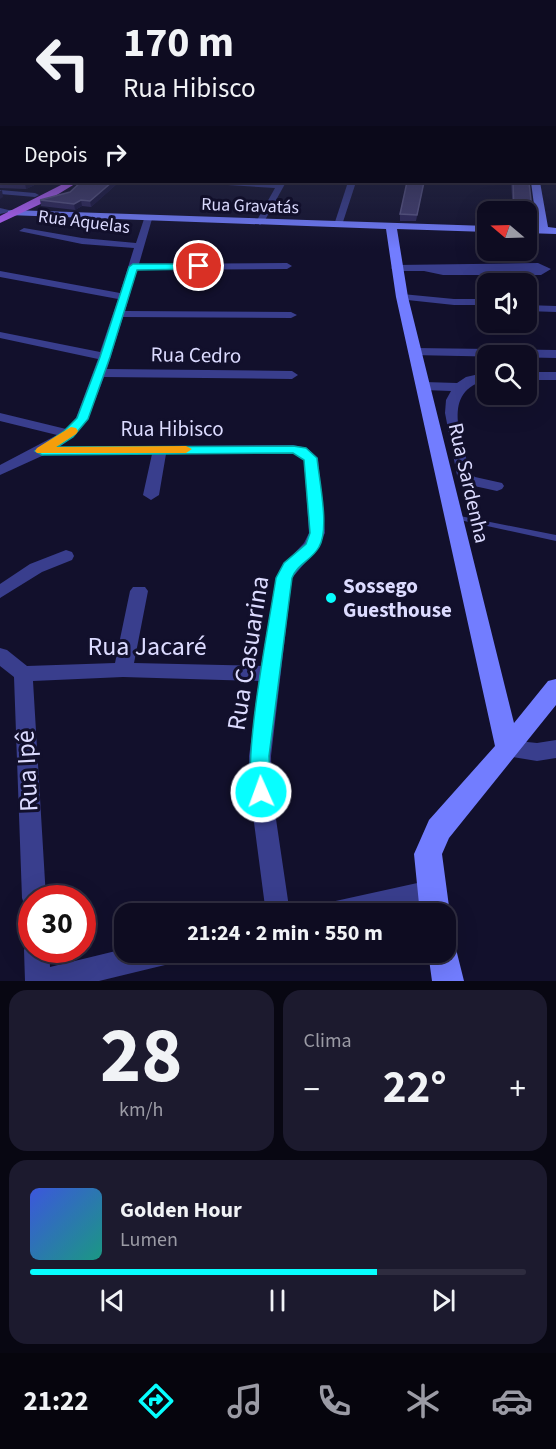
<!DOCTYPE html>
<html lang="pt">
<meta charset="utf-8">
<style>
body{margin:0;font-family:"Source Sans 3",sans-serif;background:#1c1a2e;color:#f1f3f6;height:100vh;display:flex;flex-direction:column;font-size:22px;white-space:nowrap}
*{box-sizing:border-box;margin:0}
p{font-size:20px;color:#9b9ba5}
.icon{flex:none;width:33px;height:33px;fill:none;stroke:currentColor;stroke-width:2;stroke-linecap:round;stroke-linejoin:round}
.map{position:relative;height:981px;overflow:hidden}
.drawer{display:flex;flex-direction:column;gap:9px;padding:9px;background:#080712;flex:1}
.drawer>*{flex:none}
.guide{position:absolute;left:0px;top:0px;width:556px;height:183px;box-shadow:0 6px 24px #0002,0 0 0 2px #2e2c3f;background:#0e0c21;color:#f1f3f6;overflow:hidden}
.needle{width:39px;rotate:289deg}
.controls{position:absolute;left:477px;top:201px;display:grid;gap:12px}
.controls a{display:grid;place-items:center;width:60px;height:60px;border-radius:12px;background:#0e0c21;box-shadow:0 6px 24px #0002,0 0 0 2px #2e2c3f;font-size:30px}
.speed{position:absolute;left:18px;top:885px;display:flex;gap:12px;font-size:30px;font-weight:700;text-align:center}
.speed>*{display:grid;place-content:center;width:78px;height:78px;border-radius:50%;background:#0e0c21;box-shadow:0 6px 24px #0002,0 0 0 2px #2e2c3f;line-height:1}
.speed .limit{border:9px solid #d22;background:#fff;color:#111}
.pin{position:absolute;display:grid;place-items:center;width:51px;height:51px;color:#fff;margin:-26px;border:3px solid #fff;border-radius:50%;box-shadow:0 2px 6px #0007}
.me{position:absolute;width:66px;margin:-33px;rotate:358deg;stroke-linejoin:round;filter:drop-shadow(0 0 4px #0008)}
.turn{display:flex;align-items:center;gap:21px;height:126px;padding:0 24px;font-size:27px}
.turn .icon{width:78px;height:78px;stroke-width:2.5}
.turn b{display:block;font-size:42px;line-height:51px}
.then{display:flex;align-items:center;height:57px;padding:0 24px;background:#0003;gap:12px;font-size:22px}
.big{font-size:45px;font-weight:700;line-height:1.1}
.drawer .tile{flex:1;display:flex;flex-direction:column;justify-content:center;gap:9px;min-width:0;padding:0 21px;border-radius:18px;background:#1c1a2e}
.drawer .dial{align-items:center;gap:0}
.dial b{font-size:78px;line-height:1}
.song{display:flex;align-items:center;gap:18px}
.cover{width:72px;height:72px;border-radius:9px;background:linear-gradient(135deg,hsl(230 70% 55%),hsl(170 70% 35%))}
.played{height:6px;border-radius:3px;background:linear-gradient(90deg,#07feff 70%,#2e2c3f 70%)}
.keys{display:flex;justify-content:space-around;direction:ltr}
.heat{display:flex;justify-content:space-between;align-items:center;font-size:33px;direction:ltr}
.drawer .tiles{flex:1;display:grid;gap:9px;grid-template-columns:1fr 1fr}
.tile:last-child{grid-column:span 2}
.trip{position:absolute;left:114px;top:903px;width:342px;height:60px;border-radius:18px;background:#0e0c21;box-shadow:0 6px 24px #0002,0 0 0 2px #2e2c3f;font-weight:700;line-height:60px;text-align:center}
.menu{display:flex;height:96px;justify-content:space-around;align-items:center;background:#06050d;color:#9b9ba5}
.menu .icon{width:42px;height:42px}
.menu .current{color:#07feff}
.menu b{font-size:27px;color:#f1f3f6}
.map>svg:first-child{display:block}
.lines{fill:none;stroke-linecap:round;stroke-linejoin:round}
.lane{fill:#393e8d;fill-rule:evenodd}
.street{fill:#393e8d;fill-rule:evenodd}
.secondary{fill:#727dff;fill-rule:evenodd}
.primary{fill:#b562ff;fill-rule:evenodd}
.wall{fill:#2e285a}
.shaded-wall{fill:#1b1740}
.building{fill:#413c6c;stroke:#595583;stroke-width:1.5}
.route{fill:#07feff;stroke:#05a5a6;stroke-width:1.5}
.slow{fill:#f59e0b}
.poi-dot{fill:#07feff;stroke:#12102c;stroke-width:2}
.labels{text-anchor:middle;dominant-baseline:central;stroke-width:6;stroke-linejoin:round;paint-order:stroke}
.far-street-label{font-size:18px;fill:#dcdbff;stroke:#12102c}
.street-label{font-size:21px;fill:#dcdbff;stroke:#12102c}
.poi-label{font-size:21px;font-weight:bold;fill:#dcdbff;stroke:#12102c;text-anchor:start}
.near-street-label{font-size:26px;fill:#dcdbff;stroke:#12102c}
</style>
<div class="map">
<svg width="556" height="981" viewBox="0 0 556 981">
<rect width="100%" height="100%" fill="#12102c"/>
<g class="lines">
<!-- lane -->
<polygon class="lane" points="452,515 455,515 556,535 556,541 455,519 452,519 451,517"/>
<!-- street -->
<g class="street">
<rect x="0" y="113" width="2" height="4"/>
<rect x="555" y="143" width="1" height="4"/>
<rect x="0" y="144" width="2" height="5"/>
<polygon points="208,182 277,183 286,182 264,222 260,225 256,222 275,188 212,184"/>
<polygon points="348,182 356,182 342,225 335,227 334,225"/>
<polygon points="0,190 35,193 39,195 35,197 0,194"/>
<polygon points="0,208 13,211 0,214"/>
<path d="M 148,216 L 152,219 L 139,264 L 287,263 L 292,266 L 287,269 L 137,270 L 125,311 L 291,312 L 297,315 L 291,318 L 123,317 L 107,369 L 292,371 L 298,375 L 292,379 L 104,377 C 92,408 88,428 59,447 L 293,445 L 307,448 L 318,458 L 325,533 L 316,550 L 292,578 L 271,756 L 272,792 L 290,914 L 266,914 L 250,792 L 249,756 L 260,681 L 123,677 L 33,681 L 46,898 L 32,898 L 32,909 L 25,907 L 22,898 L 14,677 L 0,666 L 0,648 L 7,650 L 27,666 L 115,663 L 130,591 L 133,587 L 145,587 L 148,591 L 134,663 L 263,666 L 276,578 L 286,562 L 304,543 L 309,533 L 304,459 L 293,453 L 166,454 L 159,495 L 151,500 L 143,495 L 152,454 L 44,455 L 0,475 L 0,465 L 57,435 L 0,421 L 0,413 L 66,429 L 76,418 L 98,359 L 0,338 L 0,332 L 100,352 L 118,299 L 0,277 L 0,271 L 120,293 L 134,248 L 82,244 L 19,231 L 24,228 L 82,238 L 136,243 L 144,219 Z"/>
<polygon points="538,263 551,269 541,275 443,275 424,271 396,271 391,268 396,265"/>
<polygon points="402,294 454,299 488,299 488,305 454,305 398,299 397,297"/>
<polygon points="526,305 556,306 556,312 526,311"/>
<polygon points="415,348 556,350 556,358 411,355 411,349"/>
<path d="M 488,372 L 488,380 C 439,390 462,440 471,474 L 475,477 L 502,483 L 504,486 L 502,489 L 497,491 L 465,484 L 457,475 L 445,413 L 446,400 L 451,391 L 424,390 L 418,386 L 424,382 L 457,383 L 466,377 Z"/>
<rect x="526" y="372" width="30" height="8"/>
<polygon points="66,550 72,552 74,556 72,560 42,572 0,598 0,584 30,564"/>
<polygon points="508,740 537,743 556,740 556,758 537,761 501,755 498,749 501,743"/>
<path d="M 431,880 L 440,884 L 443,892 L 440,900 C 401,916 360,914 319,914 L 322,905 L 331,902 Z"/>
<polygon points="32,940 32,950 49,950 50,967 124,949 124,952 178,952 174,961 165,965 99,981 25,981 24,950 28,941"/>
</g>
<!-- secondary -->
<g class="secondary">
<polygon points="531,182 540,182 548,227 556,228 556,234 526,233 526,227 537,227"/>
<polygon points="12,210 488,226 488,232 397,229 408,297 514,723 548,681 556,679 556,705 449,838 442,854 450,914 446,924 446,914 420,914 414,854 418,845 429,820 495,746 396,297 386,229 8,215 8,211"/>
<polygon points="446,938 454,941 464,981 432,981 428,952 446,952"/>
</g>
<!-- primary -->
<polygon class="primary" points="67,182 78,182 47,201 0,223 0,216"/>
</g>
<!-- wall -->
<g class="wall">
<polygon points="0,163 41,182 26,189 0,188"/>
<polygon points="81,182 119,182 91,207 82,206 75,210 41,206 40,200 70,192"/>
<polygon points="424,182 416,221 400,221 400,214"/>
<polygon points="511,182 529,182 533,218 532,225 526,225 526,212 513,212"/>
</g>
<!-- shaded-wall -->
<g class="shaded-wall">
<polygon points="27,182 41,182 26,189 25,183"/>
<polygon points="112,182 119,182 91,207 90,201"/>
<polygon points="2,190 3,197 0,199 0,191"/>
<polygon points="81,200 82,206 75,210 74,204"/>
</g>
<!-- building -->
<g class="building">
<rect x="555" y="112" width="1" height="14"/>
<polygon points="2,162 2,182 27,182 25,183 0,182 0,163"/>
<polygon points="81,182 112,182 90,201 81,200 74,204 40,200 70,192"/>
<polygon points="407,182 424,182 417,215 400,214"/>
<polygon points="513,182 529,182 533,218 526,218 526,212 514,212"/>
</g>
<!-- sky -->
<linearGradient id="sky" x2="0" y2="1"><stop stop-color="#0a0918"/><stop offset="0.45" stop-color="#333756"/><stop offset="1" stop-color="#333756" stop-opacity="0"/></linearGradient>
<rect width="556" height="249" fill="url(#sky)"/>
<!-- route -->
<path class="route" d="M 133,264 L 199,264 L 204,266 L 199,269 L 137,270 L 110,357 L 88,419 L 73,437 L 57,447 L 293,446 L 306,448 L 317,458 C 319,480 330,529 319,547 C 312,560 297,564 292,578 L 269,756 L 271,792 L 268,798 L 261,801 L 254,798 C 240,768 270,619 276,578 L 284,563 L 306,544 L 310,533 L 304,460 L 293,453 L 42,455 L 35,451 L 64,431 L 77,418 L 100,357 L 129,267 Z"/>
<!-- slow -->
<polygon class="slow" points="71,427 76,428 78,431 76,434 56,447 186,446 192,449 186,453 37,453 35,451 37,448"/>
<!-- markers -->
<circle class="poi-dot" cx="331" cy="598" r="6"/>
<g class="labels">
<!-- far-street labels -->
<g class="far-street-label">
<text transform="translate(250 206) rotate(2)">Rua Gravatás</text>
<text transform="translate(84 222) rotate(7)">Rua Aquelas</text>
</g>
<!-- street labels -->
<g class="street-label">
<text transform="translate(196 355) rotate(1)">Rua Cedro</text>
<text x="172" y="429">Rua Hibisco</text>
<text transform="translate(469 483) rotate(77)">Rua Sardenha</text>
</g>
<!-- poi labels -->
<g class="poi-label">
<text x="343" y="586">Sossego<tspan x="343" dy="24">Guesthouse</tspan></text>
</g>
<!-- near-street labels -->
<g class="near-street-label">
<text x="147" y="646">Rua Jacaré</text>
<text transform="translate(248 653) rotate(-81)">Rua Casuarina</text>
<text transform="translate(27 771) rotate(-93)">Rua Ipê</text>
</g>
</g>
</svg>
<div class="controls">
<a><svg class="needle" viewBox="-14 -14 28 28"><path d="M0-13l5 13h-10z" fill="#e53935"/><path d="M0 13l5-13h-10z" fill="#9b9ba5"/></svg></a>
<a><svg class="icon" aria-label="sound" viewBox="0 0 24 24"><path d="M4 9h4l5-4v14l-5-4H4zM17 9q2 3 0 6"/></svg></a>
<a><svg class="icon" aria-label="search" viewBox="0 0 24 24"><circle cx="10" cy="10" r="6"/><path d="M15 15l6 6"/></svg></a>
</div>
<div class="speed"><div class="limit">30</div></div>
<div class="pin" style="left:199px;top:266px;background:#d93025"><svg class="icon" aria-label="arrive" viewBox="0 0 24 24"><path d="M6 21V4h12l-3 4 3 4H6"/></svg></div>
<svg class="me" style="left:261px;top:792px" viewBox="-20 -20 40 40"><circle r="17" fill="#07feff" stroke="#fff" stroke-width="3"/><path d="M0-11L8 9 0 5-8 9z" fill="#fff"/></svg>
<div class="trip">21:24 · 2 min · 550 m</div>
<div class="guide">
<div class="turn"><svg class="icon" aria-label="left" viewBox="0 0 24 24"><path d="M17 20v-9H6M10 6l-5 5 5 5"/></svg><div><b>170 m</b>Rua Hibisco</div></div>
<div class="then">Depois<svg class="icon" aria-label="right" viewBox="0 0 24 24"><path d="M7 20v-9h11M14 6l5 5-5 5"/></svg></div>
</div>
</div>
<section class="drawer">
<div class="tiles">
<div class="tile dial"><b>28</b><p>km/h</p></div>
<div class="tile"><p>Clima</p>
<div class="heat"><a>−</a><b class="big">22°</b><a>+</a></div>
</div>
<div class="tile">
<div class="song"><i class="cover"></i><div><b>Golden Hour</b><p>Lumen</p></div></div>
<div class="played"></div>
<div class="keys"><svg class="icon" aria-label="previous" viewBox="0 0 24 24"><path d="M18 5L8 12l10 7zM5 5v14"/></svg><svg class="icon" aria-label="pause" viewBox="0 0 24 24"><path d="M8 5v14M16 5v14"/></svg><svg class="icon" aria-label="next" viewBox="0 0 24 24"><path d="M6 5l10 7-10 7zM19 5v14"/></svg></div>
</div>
</div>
</section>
<nav class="menu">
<b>21:22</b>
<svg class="icon current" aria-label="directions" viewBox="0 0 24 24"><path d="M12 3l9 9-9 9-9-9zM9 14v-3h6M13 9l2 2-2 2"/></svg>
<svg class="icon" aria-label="music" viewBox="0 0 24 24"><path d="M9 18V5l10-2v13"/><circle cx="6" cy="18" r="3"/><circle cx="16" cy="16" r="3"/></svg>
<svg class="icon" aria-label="phone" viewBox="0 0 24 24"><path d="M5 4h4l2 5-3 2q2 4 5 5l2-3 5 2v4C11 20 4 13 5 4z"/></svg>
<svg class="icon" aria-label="climate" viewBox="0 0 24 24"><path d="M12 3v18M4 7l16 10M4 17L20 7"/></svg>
<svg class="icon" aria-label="car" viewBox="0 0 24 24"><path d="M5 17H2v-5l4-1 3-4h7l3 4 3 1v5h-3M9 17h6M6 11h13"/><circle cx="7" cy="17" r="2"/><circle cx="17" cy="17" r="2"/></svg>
</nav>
